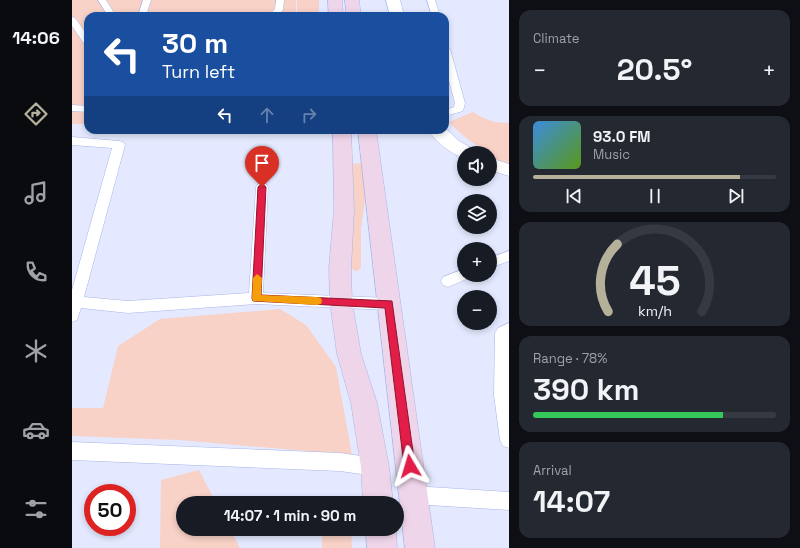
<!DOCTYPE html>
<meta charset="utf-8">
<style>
body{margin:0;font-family:"Space Grotesk",sans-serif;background:#242831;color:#f1f3f6;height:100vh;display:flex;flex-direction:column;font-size:15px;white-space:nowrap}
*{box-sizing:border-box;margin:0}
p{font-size:13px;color:#9ea1a6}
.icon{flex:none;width:22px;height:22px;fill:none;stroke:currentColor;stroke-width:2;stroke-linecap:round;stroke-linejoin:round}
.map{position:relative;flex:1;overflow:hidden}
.details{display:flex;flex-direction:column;gap:10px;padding:10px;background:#0d0f14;width:291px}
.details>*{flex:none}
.guide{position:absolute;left:12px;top:12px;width:365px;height:122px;border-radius:12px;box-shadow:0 2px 6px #0003;background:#1a4fa0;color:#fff;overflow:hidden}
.tools{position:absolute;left:385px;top:146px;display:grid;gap:8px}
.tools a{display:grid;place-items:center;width:40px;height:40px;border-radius:50%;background:#171b24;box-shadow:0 2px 6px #0003;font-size:20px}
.speed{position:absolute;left:12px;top:484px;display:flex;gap:8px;font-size:20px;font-weight:700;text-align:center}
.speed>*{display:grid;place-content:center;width:52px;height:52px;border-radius:50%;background:#171b24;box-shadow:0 2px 6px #0003;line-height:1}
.speed .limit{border:6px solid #d22;background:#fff;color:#111}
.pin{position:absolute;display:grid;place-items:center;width:34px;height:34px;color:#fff;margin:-41px -17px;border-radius:50% 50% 50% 0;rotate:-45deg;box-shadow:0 0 4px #0007}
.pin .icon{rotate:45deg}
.me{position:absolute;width:44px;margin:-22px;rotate:353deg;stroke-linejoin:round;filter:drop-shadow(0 0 3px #0008)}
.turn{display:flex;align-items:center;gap:14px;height:84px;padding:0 12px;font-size:18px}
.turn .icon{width:52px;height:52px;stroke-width:2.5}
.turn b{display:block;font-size:28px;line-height:34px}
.lanes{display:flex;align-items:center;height:38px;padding:0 12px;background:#0003;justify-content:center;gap:20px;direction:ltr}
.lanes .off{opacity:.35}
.big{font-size:30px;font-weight:700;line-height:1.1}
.details .widget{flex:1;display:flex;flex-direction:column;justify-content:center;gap:6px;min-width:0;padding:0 14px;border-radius:12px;background:#242831}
.details .dial{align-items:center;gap:0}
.dial svg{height:104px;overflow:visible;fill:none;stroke:#363941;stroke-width:7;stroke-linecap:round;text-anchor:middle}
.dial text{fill:#f1f3f6;stroke:none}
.song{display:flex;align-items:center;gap:12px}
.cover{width:48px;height:48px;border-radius:6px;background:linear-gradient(135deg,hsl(210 70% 55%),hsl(90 70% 35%))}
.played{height:4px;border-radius:2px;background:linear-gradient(90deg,#b4b09a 85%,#363941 85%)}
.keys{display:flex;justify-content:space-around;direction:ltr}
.heat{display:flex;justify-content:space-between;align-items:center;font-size:22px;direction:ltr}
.charge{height:6px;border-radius:3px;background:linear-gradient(90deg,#34c759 78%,#363941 0)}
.trip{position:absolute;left:104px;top:496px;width:228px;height:40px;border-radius:20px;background:#171b24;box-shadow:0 2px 6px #0003;font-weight:700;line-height:40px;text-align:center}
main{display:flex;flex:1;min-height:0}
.tab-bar{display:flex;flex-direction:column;width:72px;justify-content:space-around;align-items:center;background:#090b0e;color:#9ea1a6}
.tab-bar .icon{width:28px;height:28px}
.tab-bar .current{color:#b4b09a}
.tab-bar b{font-size:18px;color:#f1f3f6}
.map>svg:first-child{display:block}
.green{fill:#f8d1c7}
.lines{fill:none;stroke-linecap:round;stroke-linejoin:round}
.lane-casing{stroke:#a9b5e8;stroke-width:1}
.street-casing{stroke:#a9b5e8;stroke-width:1}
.secondary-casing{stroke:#a9b5e8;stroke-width:1}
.lane{fill:#fff;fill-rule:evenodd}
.street{fill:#fff;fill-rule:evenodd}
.secondary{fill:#efd5ea;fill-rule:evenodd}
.route{fill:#e11d48;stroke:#92132f}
.slow{fill:#f59e0b}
</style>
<main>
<nav class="tab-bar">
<b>14:06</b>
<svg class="icon current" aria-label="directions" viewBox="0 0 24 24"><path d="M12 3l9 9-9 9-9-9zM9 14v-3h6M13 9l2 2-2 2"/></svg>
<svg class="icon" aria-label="music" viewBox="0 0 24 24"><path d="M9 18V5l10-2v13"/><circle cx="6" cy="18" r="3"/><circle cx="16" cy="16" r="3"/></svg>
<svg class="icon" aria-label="phone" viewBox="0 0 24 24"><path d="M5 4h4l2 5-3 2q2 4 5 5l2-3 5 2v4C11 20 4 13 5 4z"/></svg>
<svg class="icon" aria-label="climate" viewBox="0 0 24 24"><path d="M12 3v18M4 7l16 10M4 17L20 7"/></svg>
<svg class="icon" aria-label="car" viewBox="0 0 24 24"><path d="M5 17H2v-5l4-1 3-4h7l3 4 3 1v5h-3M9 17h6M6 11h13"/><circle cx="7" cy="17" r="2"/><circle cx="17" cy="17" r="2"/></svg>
<svg class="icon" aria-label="filters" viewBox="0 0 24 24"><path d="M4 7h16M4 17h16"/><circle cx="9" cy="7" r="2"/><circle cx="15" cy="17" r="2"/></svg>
</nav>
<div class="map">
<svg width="437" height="548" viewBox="0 0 437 548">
<rect width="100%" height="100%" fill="#e4e9ff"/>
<!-- green -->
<g class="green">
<polygon points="0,0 224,0 224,16 16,16 16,124 0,124"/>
<polygon points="225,0 247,0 247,11 244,13 244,16 225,16"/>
<path d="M 401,112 C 413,120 423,123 437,123 L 437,164 L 418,157 L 420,153 C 403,146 390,136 377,122 Z"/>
<polygon points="291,163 295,184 289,228 289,267 286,271 283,271 278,267 279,164"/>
<polygon points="208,309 234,325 264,367 280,455 107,440 0,436 0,408 31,408 46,346 88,319"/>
<polygon points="127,470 144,503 111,503 111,529 158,529 168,548 88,548 89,480"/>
<polygon points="250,529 279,529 280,548 250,548"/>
</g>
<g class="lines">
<!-- lane casing -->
<g class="lane-casing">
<g id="lane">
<polygon points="26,0 34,0 44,16 36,16"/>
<polygon points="71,0 79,0 74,16 66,16"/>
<polygon points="204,0 212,0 211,10 205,16 196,16 203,9"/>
<polygon points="355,0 363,0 368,16 360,16"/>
<polygon points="0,17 3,18 16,36 16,46 13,45 0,26"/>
<polygon points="373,46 378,49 393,103 391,111 373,116 373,110 382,107 383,103 373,66"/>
<polygon points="0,105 16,106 16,112 0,111"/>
<polygon points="0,137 47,141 51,142 53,145 12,297 56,301 177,293 184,187 186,184 190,183 194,184 196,187 191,293 317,298 322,300 324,304 322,308 317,310 184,304 56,313 9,308 5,320 0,322 0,290 40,148 0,145"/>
<polygon points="437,251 437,261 418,268 418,258"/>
<polygon points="392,269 392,275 398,275 397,278 376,287 371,285 369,281 371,277"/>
<polygon points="437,323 437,448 431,446 428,440 422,395 423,333 426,328"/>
<polygon points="0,442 268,453 303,458 309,461 312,467 309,473 303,476 268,471 0,460"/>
<polygon points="341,486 437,492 437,510 341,504 334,502 332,495 334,488"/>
</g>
</g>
<!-- street casing -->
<g class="street-casing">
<g id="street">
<polygon points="314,0 328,0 332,16 318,16"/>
<path d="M 373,128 L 387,141 L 401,149 L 404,153 L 392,153 L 392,158 C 378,154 364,141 356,130 L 373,130 Z"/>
<polygon points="418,158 437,164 437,176 418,170"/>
</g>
</g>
<!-- secondary casing -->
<g class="secondary-casing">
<g id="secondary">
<polygon points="256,0 270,0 271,16 257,16"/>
<polygon points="273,0 287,0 289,16 275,16"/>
<polygon points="261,130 279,130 282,210 279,268 280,302 289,354 305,403 317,467 321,503 291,503 289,467 279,403 265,354 258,302 257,268 262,210"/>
<polygon points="286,130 304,130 363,548 333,548"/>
<polygon points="294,529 324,529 325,548 295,548"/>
</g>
</g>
<!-- lane -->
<use href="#lane" class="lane"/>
<!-- street -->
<use href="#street" class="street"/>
<!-- secondary -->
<use href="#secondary" class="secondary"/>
</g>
<!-- route -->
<polygon class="route" points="190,184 194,187 189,295 320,301 343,466 342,470 338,471 333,470 332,466 313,308 181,301 180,298 186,187"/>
<!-- slow -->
<polygon class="slow" points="185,274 190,278 189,295 245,297 249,298 250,301 249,304 245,305 181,301 180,298 181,278"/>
</svg>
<div class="tools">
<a><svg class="icon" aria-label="sound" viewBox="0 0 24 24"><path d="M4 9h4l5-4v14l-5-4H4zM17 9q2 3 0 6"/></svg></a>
<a><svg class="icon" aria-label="layers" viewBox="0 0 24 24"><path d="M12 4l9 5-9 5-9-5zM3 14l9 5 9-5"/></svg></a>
<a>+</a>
<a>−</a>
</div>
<div class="speed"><div class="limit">50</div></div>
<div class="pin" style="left:190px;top:187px;background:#d93025"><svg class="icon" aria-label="arrive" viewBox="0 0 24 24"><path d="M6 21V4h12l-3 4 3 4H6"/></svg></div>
<svg class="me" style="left:338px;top:466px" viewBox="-20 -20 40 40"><path d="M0-17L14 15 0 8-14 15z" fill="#e11d48" stroke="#fff" stroke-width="4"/></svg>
<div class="trip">14:07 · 1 min · 90 m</div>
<div class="guide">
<div class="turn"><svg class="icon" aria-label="left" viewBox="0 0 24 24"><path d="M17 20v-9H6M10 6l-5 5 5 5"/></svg><div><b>30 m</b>Turn left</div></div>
<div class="lanes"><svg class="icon" aria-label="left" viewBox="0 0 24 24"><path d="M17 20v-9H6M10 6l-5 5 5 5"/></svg><svg class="icon off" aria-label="ahead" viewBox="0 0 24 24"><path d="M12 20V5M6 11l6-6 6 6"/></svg><svg class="icon off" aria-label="right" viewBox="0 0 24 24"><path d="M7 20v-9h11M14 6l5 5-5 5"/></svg></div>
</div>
</div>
<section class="details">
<div class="widget"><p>Climate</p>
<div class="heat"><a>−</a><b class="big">20.5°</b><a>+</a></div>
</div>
<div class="widget">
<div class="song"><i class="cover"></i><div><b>93.0 FM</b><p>Music</p></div></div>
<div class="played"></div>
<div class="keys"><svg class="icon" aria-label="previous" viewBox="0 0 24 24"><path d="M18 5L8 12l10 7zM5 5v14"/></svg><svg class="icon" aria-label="pause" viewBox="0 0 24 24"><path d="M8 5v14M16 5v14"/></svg><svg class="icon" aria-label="next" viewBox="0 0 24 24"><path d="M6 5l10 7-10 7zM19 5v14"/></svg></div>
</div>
<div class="widget dial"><svg viewBox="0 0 100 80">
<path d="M14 69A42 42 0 1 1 86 69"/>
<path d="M14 69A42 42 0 0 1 21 17" stroke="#b4b09a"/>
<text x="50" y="56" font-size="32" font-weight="700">45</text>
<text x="50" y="72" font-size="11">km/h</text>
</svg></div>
<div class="widget"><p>Range · 78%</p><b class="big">390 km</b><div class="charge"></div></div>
<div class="widget"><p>Arrival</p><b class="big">14:07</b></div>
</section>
</main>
